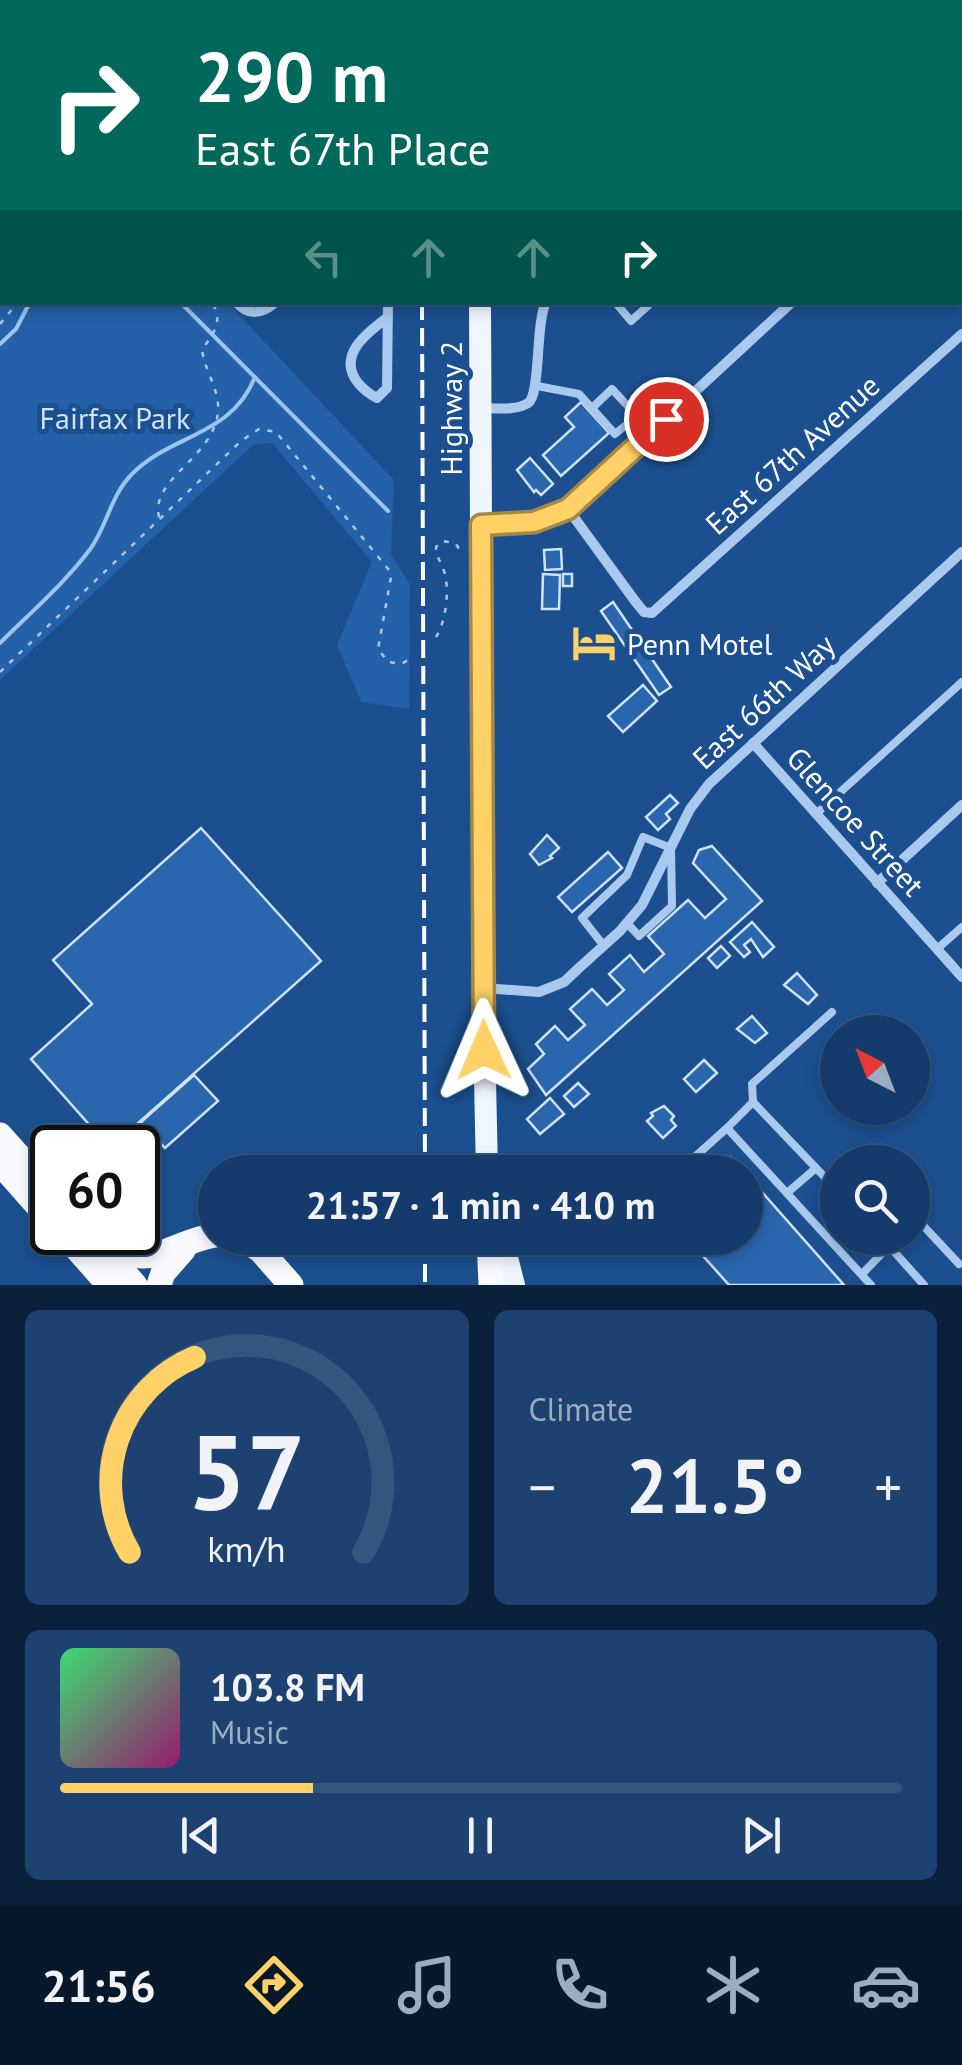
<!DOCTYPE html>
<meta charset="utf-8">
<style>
body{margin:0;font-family:"PT Sans",sans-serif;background:#1d4271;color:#f1f3f6;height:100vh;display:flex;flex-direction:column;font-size:38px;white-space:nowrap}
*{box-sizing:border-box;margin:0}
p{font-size:32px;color:#9dadc1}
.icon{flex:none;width:55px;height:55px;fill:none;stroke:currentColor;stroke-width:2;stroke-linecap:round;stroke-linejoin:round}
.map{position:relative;height:1285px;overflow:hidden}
.panel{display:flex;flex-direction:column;gap:25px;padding:25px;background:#0b203b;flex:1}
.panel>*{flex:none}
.banner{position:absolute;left:0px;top:0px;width:962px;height:305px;box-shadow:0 5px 15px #0003,0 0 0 2px #33557e;background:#00695c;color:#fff;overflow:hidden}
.needle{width:65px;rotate:318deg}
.tools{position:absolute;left:820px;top:1015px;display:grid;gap:20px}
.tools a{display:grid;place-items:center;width:110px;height:110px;border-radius:50%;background:#143b6b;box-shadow:0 5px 15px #0003,0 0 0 2px #33557e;font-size:50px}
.speed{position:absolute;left:30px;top:1125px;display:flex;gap:20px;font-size:50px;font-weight:700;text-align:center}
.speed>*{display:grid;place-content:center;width:130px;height:130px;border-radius:50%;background:#143b6b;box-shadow:0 5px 15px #0003,0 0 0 2px #33557e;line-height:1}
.speed .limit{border:5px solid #111;border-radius:15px;background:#fff;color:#111}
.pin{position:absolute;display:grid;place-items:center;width:85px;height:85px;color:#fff;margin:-42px;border:5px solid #fff;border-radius:50%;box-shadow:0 2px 10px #0007}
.me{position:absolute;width:110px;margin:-55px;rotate:359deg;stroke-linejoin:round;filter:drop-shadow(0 0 8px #0008)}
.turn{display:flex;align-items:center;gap:35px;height:210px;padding:0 30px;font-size:45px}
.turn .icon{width:130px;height:130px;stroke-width:2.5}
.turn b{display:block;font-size:70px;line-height:85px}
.lanes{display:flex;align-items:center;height:95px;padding:0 30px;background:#0003;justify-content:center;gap:50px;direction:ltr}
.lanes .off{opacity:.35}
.big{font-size:75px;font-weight:600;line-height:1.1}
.panel .widget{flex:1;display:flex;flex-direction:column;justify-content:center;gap:15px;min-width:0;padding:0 35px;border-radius:15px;background:#1d4271}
.panel .dial{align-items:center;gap:0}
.dial svg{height:260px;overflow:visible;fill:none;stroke:#33557e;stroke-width:7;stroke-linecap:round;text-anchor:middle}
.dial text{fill:#f1f3f6;stroke:none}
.song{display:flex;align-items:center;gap:30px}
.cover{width:120px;height:120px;border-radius:15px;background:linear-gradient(135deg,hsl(140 70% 55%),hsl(320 70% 35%))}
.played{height:10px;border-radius:5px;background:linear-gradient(90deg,#ffd166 30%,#33557e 30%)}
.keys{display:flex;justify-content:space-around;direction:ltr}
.heat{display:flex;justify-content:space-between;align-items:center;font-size:55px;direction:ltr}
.panel .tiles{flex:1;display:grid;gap:25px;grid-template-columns:1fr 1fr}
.widget:last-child{grid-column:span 2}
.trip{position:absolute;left:198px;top:1155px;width:565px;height:100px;border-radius:50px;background:#143b6b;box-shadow:0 5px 15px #0003,0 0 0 2px #33557e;font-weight:600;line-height:100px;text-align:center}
.tabs{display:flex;height:160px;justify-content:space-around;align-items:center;background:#08182b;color:#9dadc1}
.tabs .icon{width:70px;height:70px}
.tabs .active{color:#ffd166}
.tabs b{font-size:45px;color:#f1f3f6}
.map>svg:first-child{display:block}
.green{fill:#2461a8}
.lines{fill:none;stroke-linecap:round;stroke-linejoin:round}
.stream{stroke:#9cc4f0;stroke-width:4}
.building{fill:#2a66ad;stroke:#cfe3fa;stroke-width:2.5}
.path{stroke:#a9c9ee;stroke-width:2.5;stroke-dasharray:5 8;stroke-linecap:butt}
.service{stroke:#a9c9ee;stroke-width:8}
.minor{stroke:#a9c9ee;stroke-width:10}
.tertiary{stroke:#a9c9ee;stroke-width:18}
.primary{stroke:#f0f6ff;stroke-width:22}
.trunk{stroke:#f8faff;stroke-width:25}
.rail{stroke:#fff;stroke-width:4;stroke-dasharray:18 8;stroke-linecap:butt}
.route-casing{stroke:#a68842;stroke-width:25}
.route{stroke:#ffd166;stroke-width:18}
.labels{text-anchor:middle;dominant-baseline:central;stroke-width:10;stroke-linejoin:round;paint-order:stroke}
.street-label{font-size:30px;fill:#fff;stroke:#1b4f8f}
.park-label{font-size:30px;fill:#cfe3fa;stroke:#1b4f8f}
.poi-label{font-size:30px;fill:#fff;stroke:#1b4f8f;text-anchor:start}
</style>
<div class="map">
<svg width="962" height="1285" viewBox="0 0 962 1285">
<rect width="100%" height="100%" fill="#1b4f8f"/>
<!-- green -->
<polygon class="green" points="0,0 230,2 2,2 2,302 228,303 394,480 391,555 410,584 409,709 361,702 337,645 372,562 272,443 254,444 0,680"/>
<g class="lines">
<!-- stream -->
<g class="stream">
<polyline points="0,211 2,214"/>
<polyline points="180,302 388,511"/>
<polyline points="0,344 16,329 30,302"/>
<path d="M 0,643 C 30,613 65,583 91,548 C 107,525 111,496 131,475 C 172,433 231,437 255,377"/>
</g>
</g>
<!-- building -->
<g class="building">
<polygon points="581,402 609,433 561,476 543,455 574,427 565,417"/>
<polygon points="530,458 553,484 541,495 536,490 534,492 517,470"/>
<polygon points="561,549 562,569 545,570 544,550"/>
<polygon points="543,574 560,575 559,609 542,609"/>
<rect x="563" y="574" width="9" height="12"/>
<polygon points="613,602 671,687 659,695 601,611"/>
<polygon points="643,685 657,701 623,732 608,716"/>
<polygon points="670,795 678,803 666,814 670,819 658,830 646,817"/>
<polygon points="201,828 321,961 110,1148 31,1059 92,1004 53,960"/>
<polygon points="547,835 559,848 550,856 552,858 539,865 530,854"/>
<polygon points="712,846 762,901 546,1095 528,1069 544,1054 536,1044 555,1026 568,1040 585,1025 570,1009 592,989 607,1005 624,990 609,974 630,955 644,972 664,954 648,936 688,900 705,918 726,899 693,863 699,850"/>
<polygon points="608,852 622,868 572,912 558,897"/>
<polygon points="752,922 774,947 763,957 751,939 744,945 750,952 744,957 730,942"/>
<polygon points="721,946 730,956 717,968 708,958"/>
<polygon points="797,973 817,995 808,1004 784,985"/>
<polygon points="752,1016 767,1033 755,1043 737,1029"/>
<polygon points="704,1060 717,1073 696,1092 684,1079"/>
<polygon points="194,1075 218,1101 165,1148 141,1122"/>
<polygon points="578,1083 589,1094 574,1107 564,1096"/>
<polygon points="550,1098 564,1114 540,1134 527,1119"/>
<polygon points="664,1106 674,1116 671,1120 676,1126 663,1138 647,1121 653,1116 651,1113"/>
<polygon points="730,1157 744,1172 713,1172"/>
<polygon points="745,1173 844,1285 729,1285 687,1238 745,1238"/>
</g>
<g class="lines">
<!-- path -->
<g class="path">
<polyline points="191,0 192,2"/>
<polyline points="0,245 2,248"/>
<polyline points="0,324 18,302"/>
<path d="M 159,517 C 150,478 213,459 218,412 C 220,391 205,371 202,350 C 213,333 224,323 212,302"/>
<path d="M 436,637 C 446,622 450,589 444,571 C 441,561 436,558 436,547 L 442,541 L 455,543 L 458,547 L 459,555"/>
<polyline points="0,672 241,441 259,429 276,432 389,570 391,577 378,649 388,662 401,664 410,659"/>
</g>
<!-- service -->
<g class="service">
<polyline points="554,2 557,0"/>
<polyline points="615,302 631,321 652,302"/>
<polyline points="537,386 579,394 615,434 637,416 612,389 592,408"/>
<polyline points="816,814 962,682"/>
<polyline points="604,946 582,918 627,875 643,837 671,848 672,906 639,936 627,923"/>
<polyline points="937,949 962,927"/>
<polyline points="753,1102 838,1191"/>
<polyline points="727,1128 753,1102 752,1084 832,1012"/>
<polyline points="678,1172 727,1128 871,1285"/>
<polyline points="787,1193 816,1168"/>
<polyline points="912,1224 917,1219 959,1264"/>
<polyline points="881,1238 889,1246 898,1238"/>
<polyline points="862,1274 889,1246 924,1285"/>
</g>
<!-- minor -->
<g class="minor">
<polyline points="228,0 230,2"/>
<polyline points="386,0 386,2"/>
<polyline points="323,2 326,0"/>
<polyline points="960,148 962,146"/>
<path d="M 236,302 C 249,317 262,314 276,302"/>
<path d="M 388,317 C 368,332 336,355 358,383 C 364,390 369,394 377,398 L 387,388 L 388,302"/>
<path d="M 480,408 C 494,408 517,411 528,403 C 541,395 535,325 546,302"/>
<polyline points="568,509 635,601 644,612 652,613 962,334"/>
<polyline points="482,525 533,522 568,509 792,302"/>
<polyline points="753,743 962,977"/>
<polyline points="877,883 962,805"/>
<polyline points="484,988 539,992 564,982 580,967 620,931 642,905 690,809 709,784 962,552"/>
</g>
<!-- tertiary -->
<polyline class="tertiary" points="953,0 955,2"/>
<!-- primary -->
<g class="primary">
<polyline points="480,2 480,0"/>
<polyline points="480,302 483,988 487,1172"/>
<polyline points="502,1238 514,1285"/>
</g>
<!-- trunk -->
<g class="trunk">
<polyline points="0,1135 52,1193"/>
<polyline points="0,1163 52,1222"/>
<polyline points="62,1232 109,1285"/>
<path d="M 95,1232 C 149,1278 159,1246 215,1235"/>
<polyline points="241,1238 260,1250 291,1285"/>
<polyline points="489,1238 491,1285"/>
<polyline points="102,1248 135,1285"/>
<polyline points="159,1285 163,1273 184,1249"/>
</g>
<!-- rail -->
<g class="rail">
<polyline points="421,0 421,2"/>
<polyline points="422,302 425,1172"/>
<polyline points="425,1238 425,1285"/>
</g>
</g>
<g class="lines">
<!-- route casing -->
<g class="route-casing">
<polyline id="route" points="484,1050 481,525 534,522 568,509 666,419"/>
</g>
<!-- route -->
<use href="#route" class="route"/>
</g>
<!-- icons -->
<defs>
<g id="hotel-bare" transform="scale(3.45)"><path d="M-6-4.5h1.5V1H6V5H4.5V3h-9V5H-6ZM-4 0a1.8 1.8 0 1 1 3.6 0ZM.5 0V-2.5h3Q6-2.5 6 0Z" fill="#ffd166" stroke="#1b4f8f" stroke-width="2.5" paint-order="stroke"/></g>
</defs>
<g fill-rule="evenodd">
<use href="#hotel-bare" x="594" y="643"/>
</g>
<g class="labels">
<!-- street labels -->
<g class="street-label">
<text transform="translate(450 408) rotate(-90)">Highway 2</text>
<text transform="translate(792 454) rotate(-42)">East 67th Avenue</text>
<text transform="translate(763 701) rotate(-43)">East 66th Way</text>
<text transform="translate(856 821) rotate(48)">Glencoe Street</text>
</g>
<!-- park labels -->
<g class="park-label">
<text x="115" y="417">Fairfax Park</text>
</g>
<!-- poi labels -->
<g class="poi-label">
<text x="627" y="643">Penn Motel</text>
</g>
</g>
</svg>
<div class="tools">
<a><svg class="needle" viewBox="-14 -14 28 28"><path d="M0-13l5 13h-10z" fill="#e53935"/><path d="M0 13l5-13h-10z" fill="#9dadc1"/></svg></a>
<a><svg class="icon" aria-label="search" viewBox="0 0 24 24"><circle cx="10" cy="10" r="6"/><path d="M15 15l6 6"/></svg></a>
</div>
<div class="speed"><div class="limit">60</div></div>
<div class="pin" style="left:666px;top:419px;background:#d93025"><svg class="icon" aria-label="arrive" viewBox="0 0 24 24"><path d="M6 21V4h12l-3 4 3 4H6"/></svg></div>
<svg class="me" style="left:484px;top:1050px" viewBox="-20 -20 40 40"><path d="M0-17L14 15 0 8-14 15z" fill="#ffd166" stroke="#fff" stroke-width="4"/></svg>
<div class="trip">21:57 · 1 min · 410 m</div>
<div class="banner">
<div class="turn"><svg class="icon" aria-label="right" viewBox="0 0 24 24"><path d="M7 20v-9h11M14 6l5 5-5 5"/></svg><div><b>290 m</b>East 67th Place</div></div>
<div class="lanes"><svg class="icon off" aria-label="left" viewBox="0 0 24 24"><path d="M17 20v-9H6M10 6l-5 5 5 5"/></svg><svg class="icon off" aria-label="ahead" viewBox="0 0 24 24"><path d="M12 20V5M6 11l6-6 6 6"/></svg><svg class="icon off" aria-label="ahead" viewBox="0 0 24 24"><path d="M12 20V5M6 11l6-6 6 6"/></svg><svg class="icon" aria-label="right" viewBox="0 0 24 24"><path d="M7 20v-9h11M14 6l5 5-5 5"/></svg></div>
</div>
</div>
<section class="panel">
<div class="tiles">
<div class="widget dial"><svg viewBox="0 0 100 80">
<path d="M14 69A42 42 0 1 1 86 69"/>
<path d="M14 69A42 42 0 0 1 34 9" stroke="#ffd166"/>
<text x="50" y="56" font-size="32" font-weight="700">57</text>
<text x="50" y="72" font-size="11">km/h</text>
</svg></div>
<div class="widget"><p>Climate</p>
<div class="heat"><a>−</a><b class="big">21.5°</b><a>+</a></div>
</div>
<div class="widget">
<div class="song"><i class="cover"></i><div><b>103.8 FM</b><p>Music</p></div></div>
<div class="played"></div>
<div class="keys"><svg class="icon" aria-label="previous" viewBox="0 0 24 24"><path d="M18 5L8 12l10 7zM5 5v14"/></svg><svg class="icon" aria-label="pause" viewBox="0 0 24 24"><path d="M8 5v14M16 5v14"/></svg><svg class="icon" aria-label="next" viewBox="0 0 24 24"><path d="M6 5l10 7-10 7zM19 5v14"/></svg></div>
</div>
</div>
</section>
<nav class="tabs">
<b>21:56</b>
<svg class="icon active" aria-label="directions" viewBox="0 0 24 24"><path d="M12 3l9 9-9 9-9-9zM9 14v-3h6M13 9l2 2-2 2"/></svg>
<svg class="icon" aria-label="music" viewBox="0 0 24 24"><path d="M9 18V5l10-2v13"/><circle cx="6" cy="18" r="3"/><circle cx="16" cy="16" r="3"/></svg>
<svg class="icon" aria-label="phone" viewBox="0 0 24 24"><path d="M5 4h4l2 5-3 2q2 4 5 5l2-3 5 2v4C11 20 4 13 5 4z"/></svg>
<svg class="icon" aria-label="climate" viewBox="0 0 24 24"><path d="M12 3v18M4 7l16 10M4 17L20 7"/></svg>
<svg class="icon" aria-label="car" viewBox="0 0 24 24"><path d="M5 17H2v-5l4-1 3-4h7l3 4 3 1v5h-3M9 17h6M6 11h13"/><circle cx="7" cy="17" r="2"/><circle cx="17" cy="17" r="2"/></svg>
</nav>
